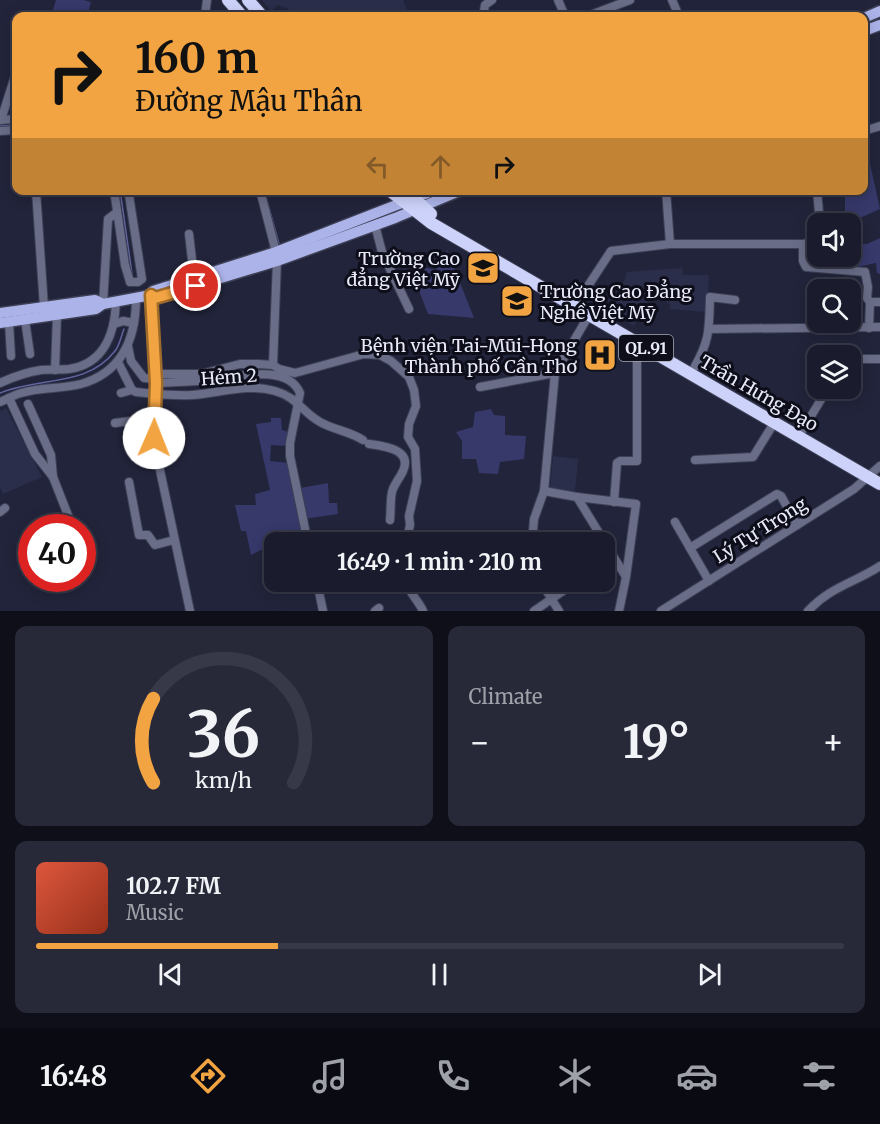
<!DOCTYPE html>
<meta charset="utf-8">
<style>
body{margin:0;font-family:Merriweather,serif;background:#272838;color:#f1f3f6;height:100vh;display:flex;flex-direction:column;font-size:22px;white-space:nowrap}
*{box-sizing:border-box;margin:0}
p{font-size:20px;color:#9fa1a9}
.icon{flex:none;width:33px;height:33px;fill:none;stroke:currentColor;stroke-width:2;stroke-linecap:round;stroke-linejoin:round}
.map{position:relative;height:611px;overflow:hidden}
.side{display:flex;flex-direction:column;gap:15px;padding:15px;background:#0e0f18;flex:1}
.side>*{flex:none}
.top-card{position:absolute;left:12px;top:12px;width:856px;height:183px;border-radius:12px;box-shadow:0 3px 15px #0003,0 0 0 2px #383948;background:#f3a442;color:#111;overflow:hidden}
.tools{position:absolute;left:807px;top:213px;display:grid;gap:12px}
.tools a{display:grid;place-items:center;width:54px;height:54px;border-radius:12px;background:#1a1b2c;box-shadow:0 3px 15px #0003,0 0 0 2px #383948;font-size:30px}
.speed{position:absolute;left:18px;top:514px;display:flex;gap:12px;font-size:30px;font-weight:700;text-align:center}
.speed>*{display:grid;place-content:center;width:78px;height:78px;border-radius:50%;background:#1a1b2c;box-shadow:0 3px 15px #0003,0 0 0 2px #383948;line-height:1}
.speed .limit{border:9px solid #d22;background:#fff;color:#111}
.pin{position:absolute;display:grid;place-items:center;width:51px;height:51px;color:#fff;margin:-26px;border:3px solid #fff;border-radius:50%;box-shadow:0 2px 6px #0007}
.me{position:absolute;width:66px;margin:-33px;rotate:1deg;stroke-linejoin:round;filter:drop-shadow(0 0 4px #0008)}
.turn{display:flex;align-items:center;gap:21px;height:126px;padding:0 24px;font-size:27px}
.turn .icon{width:78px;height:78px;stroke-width:2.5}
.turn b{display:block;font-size:42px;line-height:51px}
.lanes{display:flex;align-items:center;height:57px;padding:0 24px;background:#0003;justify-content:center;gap:30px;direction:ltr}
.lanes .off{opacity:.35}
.big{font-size:45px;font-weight:700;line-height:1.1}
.side .widget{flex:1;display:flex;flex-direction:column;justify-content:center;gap:9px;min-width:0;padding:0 21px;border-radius:12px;background:#272838}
.side .dial{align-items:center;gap:0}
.dial svg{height:156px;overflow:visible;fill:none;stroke:#383948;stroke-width:7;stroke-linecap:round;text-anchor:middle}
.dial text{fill:#f1f3f6;stroke:none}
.song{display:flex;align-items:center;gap:18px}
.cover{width:72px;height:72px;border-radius:9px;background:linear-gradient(135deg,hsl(10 70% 55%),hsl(10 70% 35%))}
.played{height:6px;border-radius:3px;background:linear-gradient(90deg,#f3a442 30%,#383948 30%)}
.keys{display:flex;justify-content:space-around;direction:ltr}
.heat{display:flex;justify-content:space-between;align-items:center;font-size:33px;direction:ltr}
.side .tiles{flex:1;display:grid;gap:15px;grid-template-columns:1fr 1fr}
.widget:last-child{grid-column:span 2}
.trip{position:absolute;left:264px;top:532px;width:351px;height:60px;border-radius:12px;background:#1a1b2c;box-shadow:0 3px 15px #0003,0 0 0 2px #383948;font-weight:700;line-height:60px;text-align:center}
.dock{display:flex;height:96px;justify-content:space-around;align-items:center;background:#0a0b12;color:#9fa1a9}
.dock .icon{width:42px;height:42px}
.dock .selected{color:#f3a442}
.dock b{font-size:27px;color:#f1f3f6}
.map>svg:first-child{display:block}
.built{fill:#2b2e4b}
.green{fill:#36396a}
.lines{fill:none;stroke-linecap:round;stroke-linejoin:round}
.stream{stroke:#60659e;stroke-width:1.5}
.minor-casing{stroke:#3e4056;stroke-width:10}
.major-casing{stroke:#3e4056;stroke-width:13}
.highway-casing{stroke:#3e4056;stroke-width:14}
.minor{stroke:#696d87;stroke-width:8}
.major{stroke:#acb3e9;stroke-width:10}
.highway{stroke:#ccd2f9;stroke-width:12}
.route-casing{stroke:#9e6b2b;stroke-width:15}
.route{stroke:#f3a442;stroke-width:10}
.labels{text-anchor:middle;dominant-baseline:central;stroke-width:6;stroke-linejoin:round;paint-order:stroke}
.shield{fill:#0d0e19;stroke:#a6a8b6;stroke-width:1.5}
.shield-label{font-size:16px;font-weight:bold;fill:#e8eafa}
.poi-label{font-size:18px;fill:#e8eafa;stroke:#0d0e19;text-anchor:end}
.street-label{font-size:18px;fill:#e8eafa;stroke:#0d0e19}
</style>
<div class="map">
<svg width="880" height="611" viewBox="0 0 880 611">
<rect width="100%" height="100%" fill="#22243b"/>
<!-- built -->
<g class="built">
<polygon points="262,0 403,0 410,16 317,16 318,13 306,10 300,14 278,5 271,11"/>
<polygon points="682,268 683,275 709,275 707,312 670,309 670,304 652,294 634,326 607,311 625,279 626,272"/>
<polygon points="6,408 42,477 3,494 0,487 0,411"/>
<polygon points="553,456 578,459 575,491 550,489"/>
</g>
<!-- green -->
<g class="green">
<polygon points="56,0 84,0 91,2 87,16 51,16"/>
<polygon points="869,159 880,209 860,218 861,227 852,235 856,244 867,244 880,238 880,274 877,273 876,263 843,270 826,261 825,257 850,256 850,224 826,223 845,212 845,191 864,190 864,162"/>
<polygon points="447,250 474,318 428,314 409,264 436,270"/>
<polygon points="491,409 494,415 505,416 505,435 526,436 524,459 500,462 498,474 479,473 476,459 462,459 462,441 456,432 473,427 475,412"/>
<polygon points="271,418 281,418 282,430 289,432 287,446 271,445 270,461 290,463 295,489 328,483 329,503 337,503 338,514 304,519 307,543 274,543 274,569 268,572 263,549 251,555 246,531 241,531 235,505 256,505 255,494 270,490 256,424 271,422"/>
</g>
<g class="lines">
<!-- stream -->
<g class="stream">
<polyline points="0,126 16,125"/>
<polyline points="120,190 132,274"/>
<polyline points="264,190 279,244"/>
<path d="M 0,393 C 40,376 86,388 115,351 C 120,345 121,336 124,329"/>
</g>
<!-- minor casing -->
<g class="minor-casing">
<g id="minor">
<polyline points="558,0 565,16"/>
<polyline points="672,0 679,16"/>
<polyline points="205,16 207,0"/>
<polyline points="487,16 484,11 485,5 492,0"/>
<polyline points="588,16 630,0"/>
<polyline points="0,120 16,119"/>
<polyline points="1,120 16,73"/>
<polyline points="0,131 16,130"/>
<polyline points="864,131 880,126"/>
<polyline points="36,190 44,307"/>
<polyline points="114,190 125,265 130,282 138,282 142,279 129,195 130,190"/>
<polyline points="260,190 276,252"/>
<polyline points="666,190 670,244"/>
<polyline points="817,190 820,224"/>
<polyline points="375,225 382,252 409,309"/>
<polyline points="189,234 194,277"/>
<polyline points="803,244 818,240"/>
<polyline points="151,295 156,383 154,442 190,611"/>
<polyline points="578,301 611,251 670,244 803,244 803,261 806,267 865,272 868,287 867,298 870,302 869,328"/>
<polyline points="870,302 880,302"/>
<polyline points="103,304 108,219 116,213"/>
<polyline points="25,320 30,354"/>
<polyline points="9,322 11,356"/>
<polyline points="114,324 123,321 134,323"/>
<polyline points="709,329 880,327"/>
<polyline points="128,346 131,361 144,378 155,379"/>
<polyline points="810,359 818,359"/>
<polyline points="850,359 880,359"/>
<path d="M 118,362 L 132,390 L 136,392 C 155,394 174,396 192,395 C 219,393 248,383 275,391 C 297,397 302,412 320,422 C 334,430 349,431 363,440"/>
<polyline points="273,365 277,261"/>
<path d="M 694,368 C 710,340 709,330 710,297 L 735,300"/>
<polyline points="55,370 57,315"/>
<polyline points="155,374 201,374 240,364 258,364 273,365 279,369 295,373 364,354 380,355 391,361 409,377 414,390 416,406 409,424 408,437 415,449 417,481 409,516 410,525 406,543"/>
<path d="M 0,383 C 13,377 27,372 41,370 C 50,369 60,370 69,369 C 105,364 115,332 116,301"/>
<path d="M 156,383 C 173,382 191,382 208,380 C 234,378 287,362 300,393 L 290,443 L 290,456 L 308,543"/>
<polyline points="480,387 555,373"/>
<polyline points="121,393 132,390"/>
<polyline points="9,398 35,454 53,477"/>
<path d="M 0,402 C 7,399 14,395 21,393 C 40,387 62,389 81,384 C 123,372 136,338 136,298"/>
<polyline points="28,404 51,455 53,477 73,528"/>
<polyline points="115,423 154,418"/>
<polyline points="802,431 828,388"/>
<polyline points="154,438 175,435"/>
<path d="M 369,444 C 383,446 413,449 403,471 C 400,478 394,484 392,492 C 390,501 391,511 390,520"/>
<polyline points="695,460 753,457 774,423"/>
<polyline points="129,482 139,535 148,535 155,545 174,540"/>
<polyline points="544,491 577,497"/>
<polyline points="614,502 617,463 620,461 637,461 637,343"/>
<polyline points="0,512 5,508"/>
<polyline points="675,522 709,581"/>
<polyline points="532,543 534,519 544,491 555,373 589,315"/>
<polyline points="690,548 777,494 781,496 797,525"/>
<polyline points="82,561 84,567"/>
<polyline points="317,582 323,611"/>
<path d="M 406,582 C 409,593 419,601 423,611"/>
<polyline points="541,582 559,611"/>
<polyline points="375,611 379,608"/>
<polyline points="534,611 576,582"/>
<polyline points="619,611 626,577 577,497 636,504 626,577"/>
<polyline points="661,611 854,489 880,466"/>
<path d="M 808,611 C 830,587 854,583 880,566"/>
</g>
</g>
<!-- major casing -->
<g class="major-casing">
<g id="major">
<polyline points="864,18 880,11"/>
<polyline points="864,31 880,25"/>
<polyline points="151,295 153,291 276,252 435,190"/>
<polyline points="0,313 95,300 103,304"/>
<polyline points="0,323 96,309 103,304 151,295 155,298 277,261 395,218 462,190"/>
</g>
</g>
<!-- highway casing -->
<g class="highway-casing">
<g id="highway">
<polyline points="228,0 242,16"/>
<polyline points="248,0 262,16"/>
<polyline points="389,190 431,223 880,484"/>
<polyline points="405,190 431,214"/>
</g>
</g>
<!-- minor -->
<use href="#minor" class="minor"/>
<!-- major -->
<use href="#major" class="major"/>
<!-- highway -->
<use href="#highway" class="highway"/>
</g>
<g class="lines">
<!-- route casing -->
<g class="route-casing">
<polyline id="route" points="154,438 156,383 151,295 155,298 196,286"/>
</g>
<!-- route -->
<use href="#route" class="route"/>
</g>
<!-- icons -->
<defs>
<g id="university-square" transform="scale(1.725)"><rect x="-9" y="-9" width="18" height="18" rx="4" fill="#f3a442" stroke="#0d0e19"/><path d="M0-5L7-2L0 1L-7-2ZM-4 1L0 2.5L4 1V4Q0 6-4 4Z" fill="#111"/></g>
<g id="hospital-square" transform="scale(1.725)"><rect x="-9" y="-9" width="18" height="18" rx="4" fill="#f3a442" stroke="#0d0e19"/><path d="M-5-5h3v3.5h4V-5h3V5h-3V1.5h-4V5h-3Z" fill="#111"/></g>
</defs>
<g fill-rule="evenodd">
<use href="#university-square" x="483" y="268"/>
<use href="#university-square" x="517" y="301"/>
<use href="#hospital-square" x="600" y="355"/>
</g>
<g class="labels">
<!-- shield labels -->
<rect class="shield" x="619" y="335" width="54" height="26" rx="4.5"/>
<g class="shield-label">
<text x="646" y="348">QL.91</text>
</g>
<!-- poi labels -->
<g class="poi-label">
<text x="460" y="258">Trường Cao<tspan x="460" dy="21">đẳng Việt Mỹ</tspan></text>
<text x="540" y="291" text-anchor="start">Trường Cao Đẳng<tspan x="540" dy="21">Nghề Việt Mỹ</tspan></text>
<text x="577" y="345">Bệnh viện Tai-Mũi-Họng<tspan x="577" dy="21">Thành phố Cần Thơ</tspan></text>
</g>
<!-- street labels -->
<g class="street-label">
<text transform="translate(229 377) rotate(-4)">Hẻm 2</text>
<text transform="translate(759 393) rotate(30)">Trần Hưng Đạo</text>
<text transform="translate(760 530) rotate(-32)">Lý Tự Trọng</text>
</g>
</g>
</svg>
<div class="tools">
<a><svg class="icon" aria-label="sound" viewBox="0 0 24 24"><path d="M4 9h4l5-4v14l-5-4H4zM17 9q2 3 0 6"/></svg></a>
<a><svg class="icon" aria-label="search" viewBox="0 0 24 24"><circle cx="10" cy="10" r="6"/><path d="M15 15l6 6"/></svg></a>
<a><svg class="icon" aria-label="layers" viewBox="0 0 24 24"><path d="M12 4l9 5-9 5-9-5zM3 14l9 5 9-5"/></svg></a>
</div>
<div class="speed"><div class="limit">40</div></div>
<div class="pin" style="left:196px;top:286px;background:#d93025"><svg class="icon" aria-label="arrive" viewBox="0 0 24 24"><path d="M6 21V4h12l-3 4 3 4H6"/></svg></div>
<svg class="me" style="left:154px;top:438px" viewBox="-20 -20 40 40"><circle r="19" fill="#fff"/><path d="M0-13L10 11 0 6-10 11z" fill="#f3a442"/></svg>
<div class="trip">16:49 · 1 min · 210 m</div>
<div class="top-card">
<div class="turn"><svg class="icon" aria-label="right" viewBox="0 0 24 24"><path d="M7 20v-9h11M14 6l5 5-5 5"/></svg><div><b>160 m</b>Đường Mậu Thân</div></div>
<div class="lanes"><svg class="icon off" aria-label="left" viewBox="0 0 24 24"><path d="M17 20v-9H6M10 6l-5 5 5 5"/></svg><svg class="icon off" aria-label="ahead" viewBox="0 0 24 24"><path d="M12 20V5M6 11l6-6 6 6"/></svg><svg class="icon" aria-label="right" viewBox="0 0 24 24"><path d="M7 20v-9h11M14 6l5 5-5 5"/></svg></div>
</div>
</div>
<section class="side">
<div class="tiles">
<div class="widget dial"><svg viewBox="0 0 100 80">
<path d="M14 69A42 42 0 1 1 86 69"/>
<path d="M14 69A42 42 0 0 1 14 26" stroke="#f3a442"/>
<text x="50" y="56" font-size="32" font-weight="700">36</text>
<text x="50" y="72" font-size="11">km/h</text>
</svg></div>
<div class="widget"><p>Climate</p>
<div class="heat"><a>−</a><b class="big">19°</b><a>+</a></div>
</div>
<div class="widget">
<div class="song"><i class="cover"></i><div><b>102.7 FM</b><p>Music</p></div></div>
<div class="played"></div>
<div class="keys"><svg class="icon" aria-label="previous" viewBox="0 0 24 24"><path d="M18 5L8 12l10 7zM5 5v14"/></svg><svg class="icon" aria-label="pause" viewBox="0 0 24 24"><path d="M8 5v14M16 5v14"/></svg><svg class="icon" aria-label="next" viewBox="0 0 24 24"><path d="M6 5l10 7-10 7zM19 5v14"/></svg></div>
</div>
</div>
</section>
<nav class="dock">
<b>16:48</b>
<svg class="icon selected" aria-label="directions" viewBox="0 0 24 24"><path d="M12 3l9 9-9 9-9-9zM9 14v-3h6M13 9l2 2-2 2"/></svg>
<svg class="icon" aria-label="music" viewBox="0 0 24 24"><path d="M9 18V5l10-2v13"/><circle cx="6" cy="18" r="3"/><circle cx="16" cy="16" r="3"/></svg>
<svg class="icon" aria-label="phone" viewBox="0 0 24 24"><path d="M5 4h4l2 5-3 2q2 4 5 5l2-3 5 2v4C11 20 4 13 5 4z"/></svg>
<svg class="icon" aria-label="climate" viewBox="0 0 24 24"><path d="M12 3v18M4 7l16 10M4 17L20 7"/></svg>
<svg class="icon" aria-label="car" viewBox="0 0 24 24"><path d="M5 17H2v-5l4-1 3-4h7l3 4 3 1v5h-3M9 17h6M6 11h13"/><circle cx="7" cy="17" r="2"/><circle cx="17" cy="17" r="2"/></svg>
<svg class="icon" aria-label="filters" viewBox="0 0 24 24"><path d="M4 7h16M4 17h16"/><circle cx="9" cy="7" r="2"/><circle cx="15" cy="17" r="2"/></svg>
</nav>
